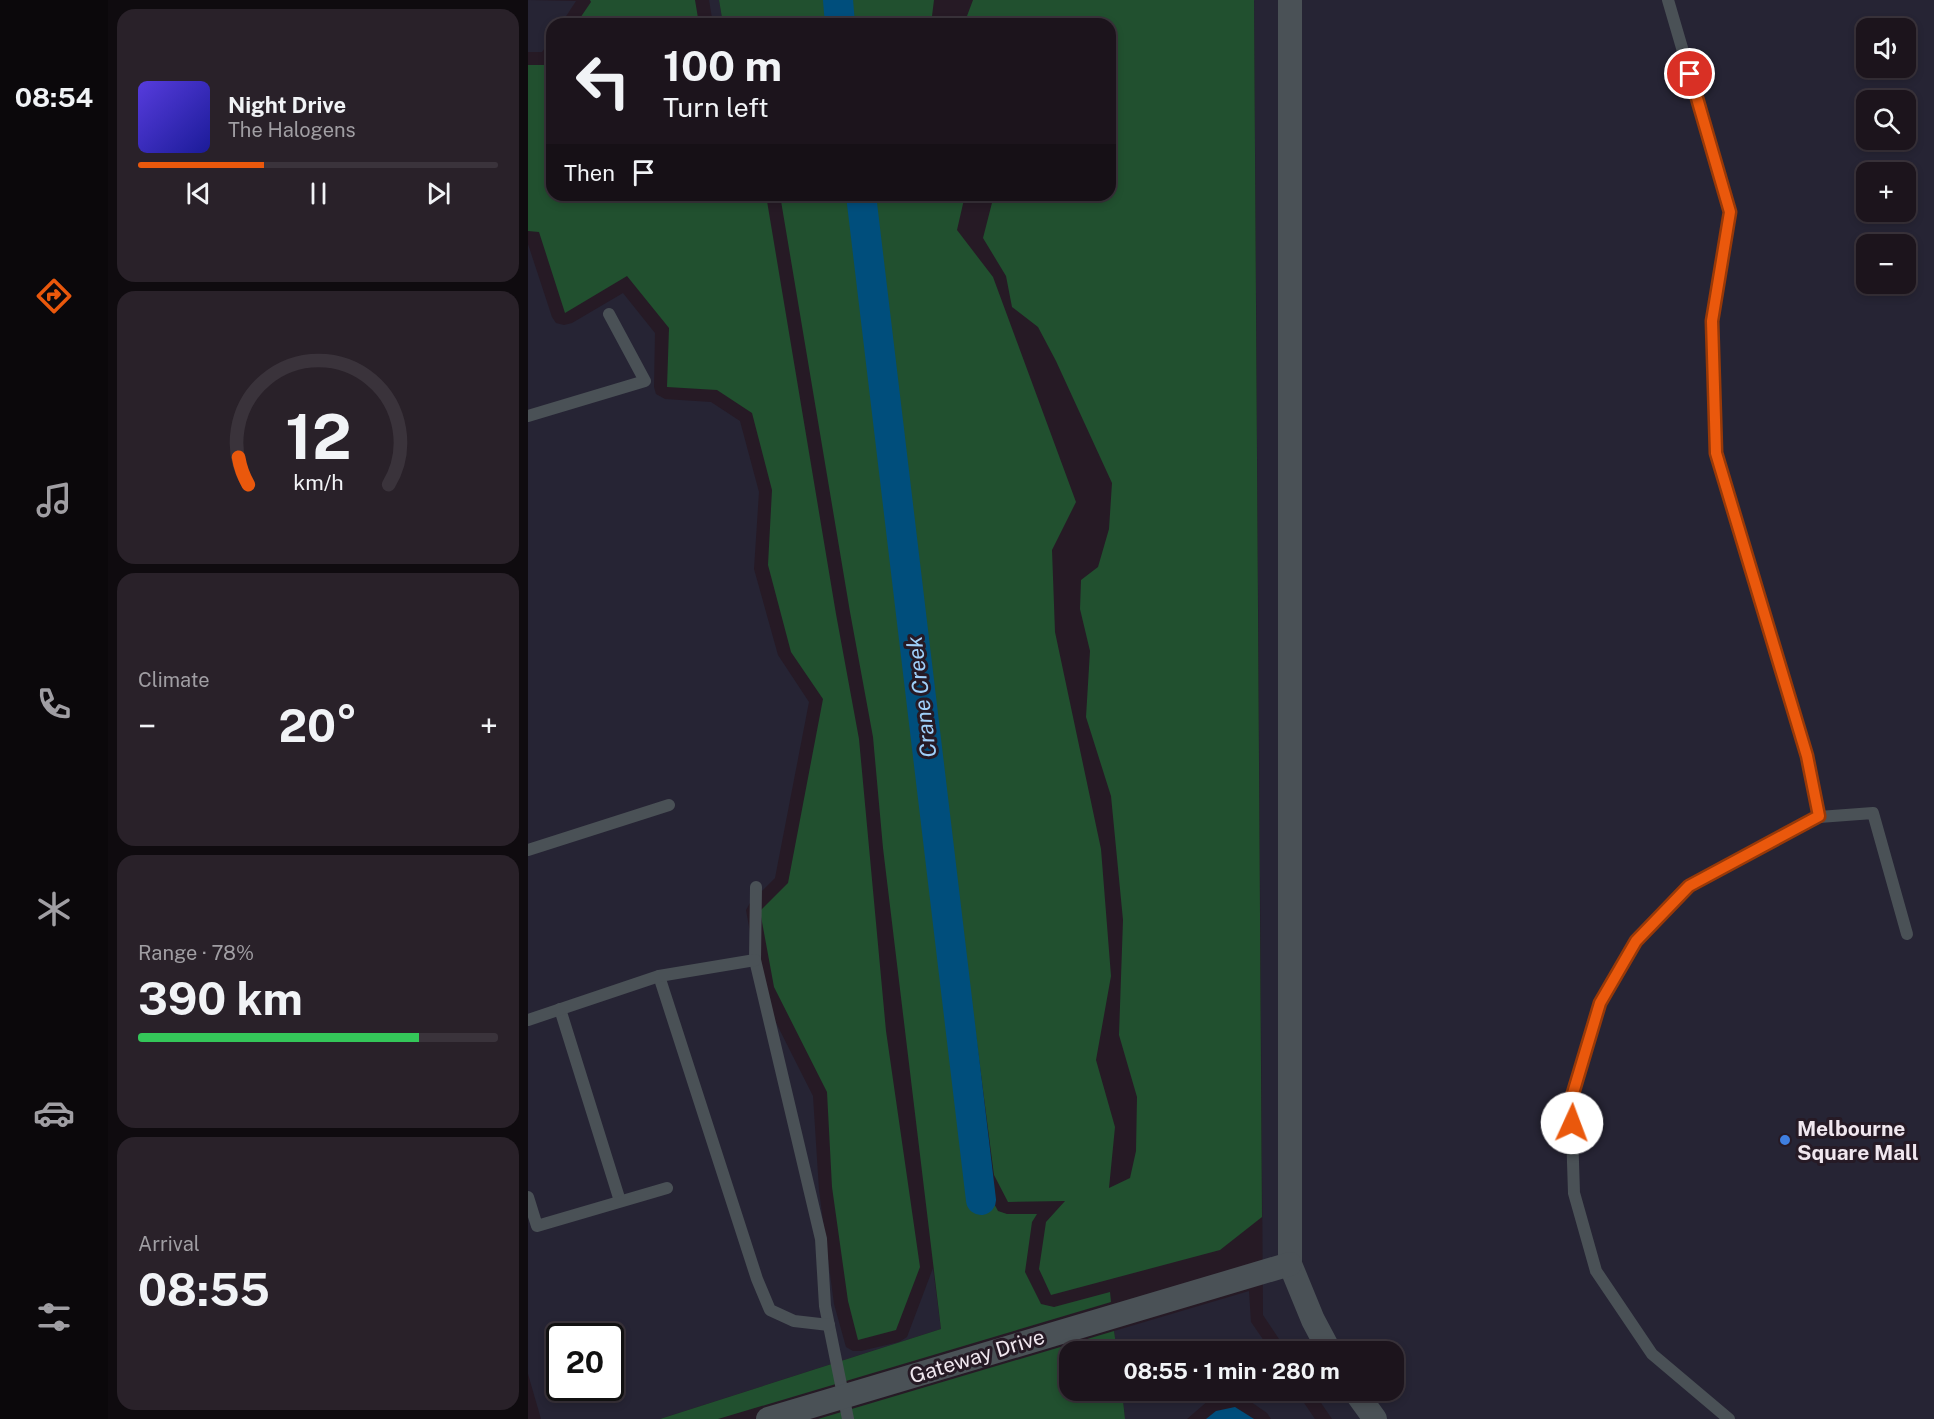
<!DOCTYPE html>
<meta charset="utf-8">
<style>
body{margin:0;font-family:"Public Sans",sans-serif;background:#292129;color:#f1f3f6;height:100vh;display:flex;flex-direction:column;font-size:22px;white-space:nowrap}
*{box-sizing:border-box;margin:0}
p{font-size:20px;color:#a09ea3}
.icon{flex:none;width:33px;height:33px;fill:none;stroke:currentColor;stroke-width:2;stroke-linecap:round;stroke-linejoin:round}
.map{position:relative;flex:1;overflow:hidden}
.details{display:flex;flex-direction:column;gap:9px;padding:9px;background:#0f0b0f;width:420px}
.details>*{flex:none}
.guide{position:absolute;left:18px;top:18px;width:570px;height:183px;border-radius:18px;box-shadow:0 3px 9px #0003,0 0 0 2px #3a333b;background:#1c141c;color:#f1f3f6;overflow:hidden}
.tools{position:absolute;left:1328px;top:18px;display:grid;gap:12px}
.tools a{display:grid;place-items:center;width:60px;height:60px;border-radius:12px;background:#1c141c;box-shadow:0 3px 9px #0003,0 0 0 2px #3a333b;font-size:30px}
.speed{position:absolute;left:18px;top:1323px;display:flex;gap:12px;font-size:30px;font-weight:700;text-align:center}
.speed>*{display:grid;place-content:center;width:78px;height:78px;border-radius:50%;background:#1c141c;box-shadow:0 3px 9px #0003,0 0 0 2px #3a333b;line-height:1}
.speed .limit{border:3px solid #111;border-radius:9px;background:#fff;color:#111}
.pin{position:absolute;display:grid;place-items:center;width:51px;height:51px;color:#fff;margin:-26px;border:3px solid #fff;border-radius:50%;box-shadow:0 2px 6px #0007}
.me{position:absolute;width:66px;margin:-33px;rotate:2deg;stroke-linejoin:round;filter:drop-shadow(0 0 4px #0008)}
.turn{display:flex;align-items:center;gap:21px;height:126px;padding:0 18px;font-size:27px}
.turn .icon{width:78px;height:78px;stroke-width:2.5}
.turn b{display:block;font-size:42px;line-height:51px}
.then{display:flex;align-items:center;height:57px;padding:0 18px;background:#0003;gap:12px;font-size:22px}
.big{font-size:45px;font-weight:700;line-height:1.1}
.details .card{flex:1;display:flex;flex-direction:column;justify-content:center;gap:9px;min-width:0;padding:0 21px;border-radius:18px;background:#292129}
.details .dial{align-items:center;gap:0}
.dial svg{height:156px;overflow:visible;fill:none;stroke:#3a333b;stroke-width:7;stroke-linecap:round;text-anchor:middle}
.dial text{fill:#f1f3f6;stroke:none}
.song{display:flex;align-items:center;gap:18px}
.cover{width:72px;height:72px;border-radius:9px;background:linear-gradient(135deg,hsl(250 70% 55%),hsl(240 70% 35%))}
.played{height:6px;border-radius:3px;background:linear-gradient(90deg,#ea580c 35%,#3a333b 35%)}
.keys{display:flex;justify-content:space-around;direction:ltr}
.heat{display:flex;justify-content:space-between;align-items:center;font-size:33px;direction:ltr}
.charge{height:9px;border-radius:4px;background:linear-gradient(90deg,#34c759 78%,#3a333b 0)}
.trip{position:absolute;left:531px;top:1341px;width:345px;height:60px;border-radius:18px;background:#1c141c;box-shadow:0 3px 9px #0003,0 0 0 2px #3a333b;font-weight:700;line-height:60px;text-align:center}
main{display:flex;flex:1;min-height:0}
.tabs{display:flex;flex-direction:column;width:108px;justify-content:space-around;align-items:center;background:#0b080b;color:#a09ea3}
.tabs .icon{width:42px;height:42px}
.tabs .active{color:#ea580c}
.tabs b{font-size:27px;color:#f1f3f6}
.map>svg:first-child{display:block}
.commercial{fill:#262434;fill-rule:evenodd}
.green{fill:#21502f}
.water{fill:#004e7c}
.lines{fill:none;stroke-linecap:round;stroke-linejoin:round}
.canal{stroke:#004e7c;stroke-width:30}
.service{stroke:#4a5156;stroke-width:12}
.minor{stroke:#4a5156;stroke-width:24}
.route-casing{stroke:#983908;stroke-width:15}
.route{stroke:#ea580c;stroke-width:10}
.shop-dot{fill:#3f7fe0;stroke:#261a25;stroke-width:2}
.labels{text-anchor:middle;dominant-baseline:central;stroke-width:6;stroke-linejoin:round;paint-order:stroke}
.poi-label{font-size:21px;font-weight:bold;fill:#f0e7ef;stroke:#261a25;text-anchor:start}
.street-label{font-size:21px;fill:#f0e7ef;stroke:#261a25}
.water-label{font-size:22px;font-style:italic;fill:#9fd0fa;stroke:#261a25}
</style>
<main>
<nav class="tabs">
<b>08:54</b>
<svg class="icon active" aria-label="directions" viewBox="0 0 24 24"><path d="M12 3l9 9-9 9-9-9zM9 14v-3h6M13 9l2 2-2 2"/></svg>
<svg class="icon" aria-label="music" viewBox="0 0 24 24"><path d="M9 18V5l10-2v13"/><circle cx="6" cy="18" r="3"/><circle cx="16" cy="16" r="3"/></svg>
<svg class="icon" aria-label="phone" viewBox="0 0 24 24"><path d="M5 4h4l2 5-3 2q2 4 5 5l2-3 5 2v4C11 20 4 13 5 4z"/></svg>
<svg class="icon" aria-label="climate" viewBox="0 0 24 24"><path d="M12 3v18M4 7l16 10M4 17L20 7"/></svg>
<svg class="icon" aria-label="car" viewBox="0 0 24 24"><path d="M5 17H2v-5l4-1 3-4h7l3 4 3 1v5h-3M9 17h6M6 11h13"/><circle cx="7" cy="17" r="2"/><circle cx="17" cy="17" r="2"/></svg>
<svg class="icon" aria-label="filters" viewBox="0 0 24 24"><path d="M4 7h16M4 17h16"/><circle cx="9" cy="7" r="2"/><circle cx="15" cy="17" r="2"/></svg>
</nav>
<section class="details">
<div class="card">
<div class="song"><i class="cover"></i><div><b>Night Drive</b><p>The Halogens</p></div></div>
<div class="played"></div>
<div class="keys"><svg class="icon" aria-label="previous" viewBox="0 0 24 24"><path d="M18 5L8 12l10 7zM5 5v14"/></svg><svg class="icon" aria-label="pause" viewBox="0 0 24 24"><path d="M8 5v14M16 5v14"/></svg><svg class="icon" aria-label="next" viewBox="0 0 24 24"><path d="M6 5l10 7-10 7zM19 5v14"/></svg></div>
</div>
<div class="card dial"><svg viewBox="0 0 100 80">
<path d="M14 69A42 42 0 1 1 86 69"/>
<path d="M14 69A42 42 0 0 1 9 55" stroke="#ea580c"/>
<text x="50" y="56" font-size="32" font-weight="700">12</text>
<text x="50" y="72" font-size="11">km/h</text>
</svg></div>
<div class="card"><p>Climate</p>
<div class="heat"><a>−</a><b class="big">20°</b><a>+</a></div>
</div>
<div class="card"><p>Range · 78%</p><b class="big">390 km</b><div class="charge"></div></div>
<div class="card"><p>Arrival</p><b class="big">08:55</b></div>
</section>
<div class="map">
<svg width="1406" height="1419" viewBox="0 0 1406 1419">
<rect width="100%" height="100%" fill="#261a25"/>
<!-- commercial -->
<g class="commercial">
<polygon points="0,0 48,1 33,24 24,24 24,38 14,52 0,52"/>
<polygon points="181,0 191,0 195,24 185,24"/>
<path d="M 726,0 L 1406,0 L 1406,1419 L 804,1419 L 785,1391 L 866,1390 L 866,1352 L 759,1351 L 735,1315 ZM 1338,28 L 1377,28 L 1377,68 L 1338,68 ZM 1338,100 L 1377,100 L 1377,140 L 1338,140 ZM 1338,172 L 1377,172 L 1377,212 L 1338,212 ZM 1338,244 L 1377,244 L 1377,284 L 1338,284 Z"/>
<path d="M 0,244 L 24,317 L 28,323 L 36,325 L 44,323 L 95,293 L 127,333 L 126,387 L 128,394 L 137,399 L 183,402 L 212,421 L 231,492 L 226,569 L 250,655 L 281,702 L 247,878 L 222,903 L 218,910 L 233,993 L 285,1096 L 291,1190 L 306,1304 L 318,1347 L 325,1351 L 333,1351 L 371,1342 L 379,1337 L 405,1268 L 413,1329 L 132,1419 L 13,1419 L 0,1374 ZM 32,1336 L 82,1336 L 82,1388 L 32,1388 Z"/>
<polygon points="721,1291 723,1322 743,1351 589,1351 586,1331"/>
<polygon points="594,1391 768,1391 787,1419 743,1419 739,1413 713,1395 705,1395 681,1400 659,1419 597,1419"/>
</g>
<!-- green -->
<g class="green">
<polygon points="62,0 167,0 171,24 48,24 63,2"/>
<polygon points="191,0 299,0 302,24 195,24"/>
<polygon points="313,0 406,0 403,24 316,24"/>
<polygon points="445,0 726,0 734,1217 692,1250 523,1295 511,1269 518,1222 537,1201 480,1202 466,1175 339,195 437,195 429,230 465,277 548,502 524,550 527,632 573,849 583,976 568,1060 587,1127 581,1188 602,1178 608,1151 609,1097 591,1035 595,920 583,796 558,717 562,651 552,609 553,580 570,567 581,529 584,483 528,361 510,327 484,307 478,276 455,238 466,195 582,195 582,24 436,24"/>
<polygon points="24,62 24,195 238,195 308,614 331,739 358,1031 392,1267 368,1330 330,1340 320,1301 304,1187 299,1092 246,987 232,911 260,883 295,699 263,652 240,565 244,490 224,413 189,390 139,387 141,328 99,276 37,313 11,232 0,231 0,65 22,65"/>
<polygon points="252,195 324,195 452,1177 470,1211 479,1214 509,1214 504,1222 497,1272 513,1304 526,1307 582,1292 583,1302 190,1419 132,1419 413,1329 355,848 345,737 322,612"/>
<polygon points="586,1331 589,1351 542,1352 542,1390 594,1391 597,1419 290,1419"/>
</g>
<!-- water -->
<polygon class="water" points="707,1407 726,1419 678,1419 688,1411"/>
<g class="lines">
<!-- canal -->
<g class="canal">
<polyline points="310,0 312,24"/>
<polyline points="333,195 453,1200"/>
</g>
<!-- service -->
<g class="service">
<polyline points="1140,0 1202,212 1184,321 1188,453 1279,756 1291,817 1160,886 1108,941 1072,1003 1043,1100 1046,1193 1068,1271 1124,1354 1201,1419"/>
<polyline points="0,416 117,381 81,314"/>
<polyline points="1291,817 1345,813 1379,934"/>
<polyline points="0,850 141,805"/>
<polyline points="228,887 227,960 293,1239 297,1306 320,1419"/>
<polyline points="131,976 229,1279 242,1310 266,1321 301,1325"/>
<polyline points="32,1009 92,1201"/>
<polyline points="0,1020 131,976 227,960"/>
<polyline points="0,1197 9,1226 139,1188"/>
</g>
<!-- minor -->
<g class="minor">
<polyline points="762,0 762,1264 785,1320 802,1352"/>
<polyline points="826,1390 847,1419"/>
<polyline points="240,1419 762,1264"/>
</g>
</g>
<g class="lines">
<!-- route casing -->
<g class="route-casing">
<polyline id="route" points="1044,1123 1043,1100 1072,1003 1108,941 1161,886 1291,816 1279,756 1188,453 1184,321 1202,212 1162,74"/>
</g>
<!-- route -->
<use href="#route" class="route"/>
</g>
<!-- markers -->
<circle class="shop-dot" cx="1257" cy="1140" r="6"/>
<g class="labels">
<!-- poi labels -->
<g class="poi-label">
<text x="1269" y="1128">Melbourne<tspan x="1269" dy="24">Square Mall</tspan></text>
</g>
<!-- street labels -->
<g class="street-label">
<text transform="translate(449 1356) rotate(-17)">Gateway Drive</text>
</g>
<!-- water labels -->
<g class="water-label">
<text transform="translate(393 697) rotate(-97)">Crane Creek</text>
</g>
</g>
</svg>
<div class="tools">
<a><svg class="icon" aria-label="sound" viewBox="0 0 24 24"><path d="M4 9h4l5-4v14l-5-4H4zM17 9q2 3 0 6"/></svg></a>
<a><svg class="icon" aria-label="search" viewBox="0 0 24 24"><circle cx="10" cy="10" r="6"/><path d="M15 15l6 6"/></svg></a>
<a>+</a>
<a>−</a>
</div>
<div class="speed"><div class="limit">20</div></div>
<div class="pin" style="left:1162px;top:74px;background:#d93025"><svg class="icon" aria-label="arrive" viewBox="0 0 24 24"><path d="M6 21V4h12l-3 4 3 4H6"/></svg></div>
<svg class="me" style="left:1044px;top:1123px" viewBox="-20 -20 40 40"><circle r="19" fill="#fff"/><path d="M0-13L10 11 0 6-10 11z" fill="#ea580c"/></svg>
<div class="trip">08:55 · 1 min · 280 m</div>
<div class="guide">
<div class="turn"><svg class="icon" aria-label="left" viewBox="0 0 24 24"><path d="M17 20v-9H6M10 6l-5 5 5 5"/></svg><div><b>100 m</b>Turn left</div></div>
<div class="then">Then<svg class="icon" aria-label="arrive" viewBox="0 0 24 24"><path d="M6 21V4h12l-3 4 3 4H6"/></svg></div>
</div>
</div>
</main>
